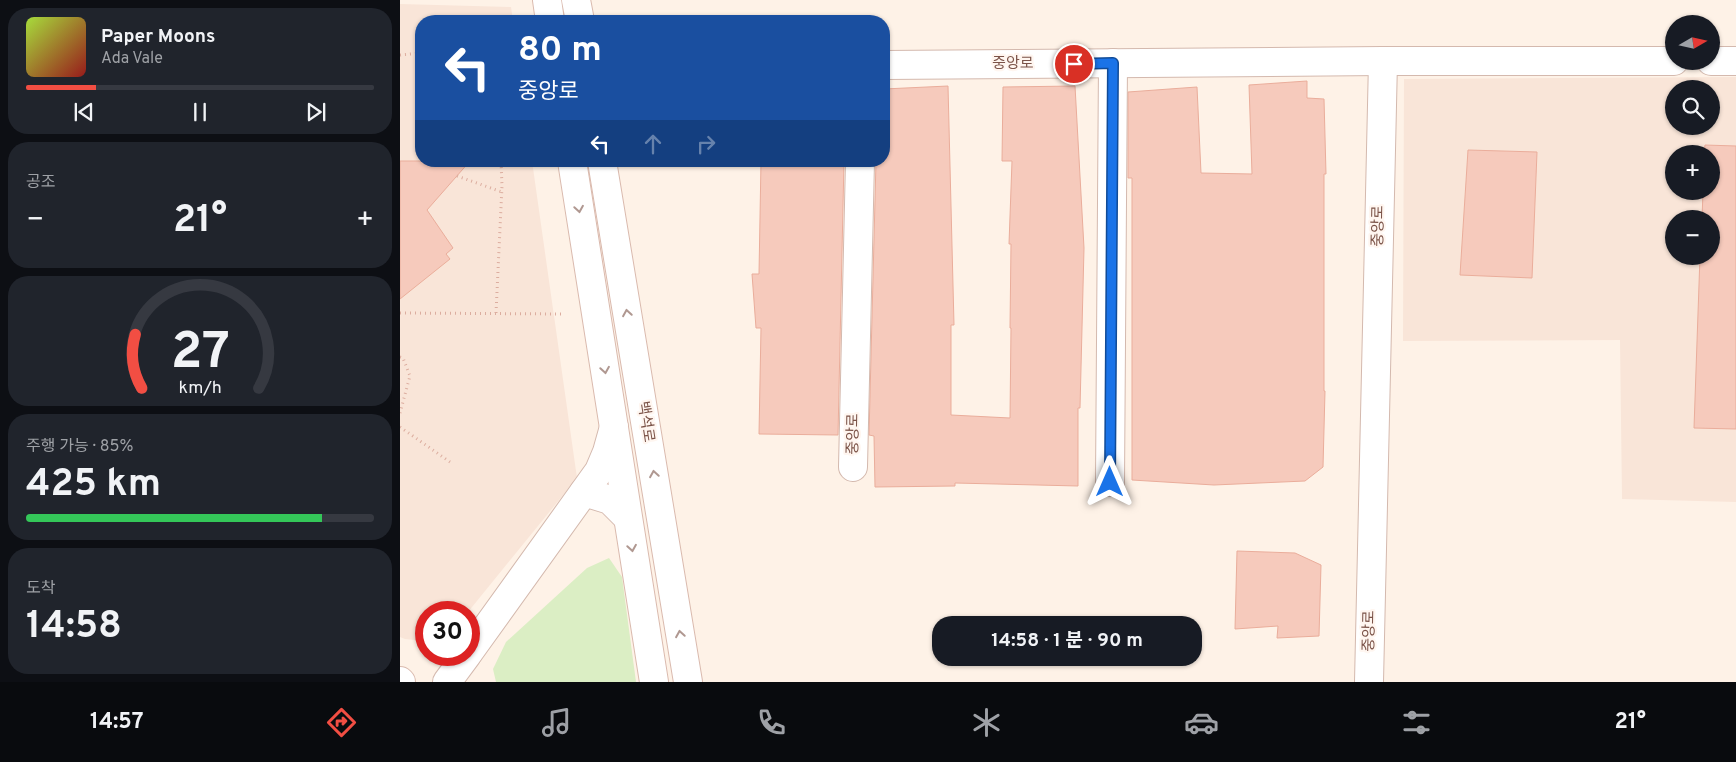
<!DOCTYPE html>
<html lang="ko">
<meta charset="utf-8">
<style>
body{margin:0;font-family:Overpass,"Noto Sans KR",sans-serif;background:#20242c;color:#f1f3f6;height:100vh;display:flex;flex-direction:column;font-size:19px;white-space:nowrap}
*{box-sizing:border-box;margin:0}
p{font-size:16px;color:#9ea1a6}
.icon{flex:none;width:28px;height:28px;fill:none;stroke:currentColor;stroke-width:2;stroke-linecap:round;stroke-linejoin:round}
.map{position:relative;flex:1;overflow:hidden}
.side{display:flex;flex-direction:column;gap:8px;padding:8px;background:#0d0f14;width:400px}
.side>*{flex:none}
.hud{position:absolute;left:15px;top:15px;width:475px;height:152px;border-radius:20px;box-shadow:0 1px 4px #0004;background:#1a4fa0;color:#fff;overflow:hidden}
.needle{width:32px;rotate:81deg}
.controls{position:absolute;left:1265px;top:15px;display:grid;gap:10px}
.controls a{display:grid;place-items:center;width:55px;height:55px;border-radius:50%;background:#171b24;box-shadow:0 1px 4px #0004;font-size:25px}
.speed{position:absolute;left:15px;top:601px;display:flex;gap:10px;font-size:25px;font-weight:700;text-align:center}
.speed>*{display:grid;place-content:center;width:65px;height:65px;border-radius:50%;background:#171b24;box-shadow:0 1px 4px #0004;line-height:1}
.speed .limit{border:8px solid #d22;background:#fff;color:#111}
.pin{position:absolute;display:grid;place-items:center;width:42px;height:42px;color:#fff;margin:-21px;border:2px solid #fff;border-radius:50%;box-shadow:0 1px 5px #0007}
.me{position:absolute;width:55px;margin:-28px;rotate:0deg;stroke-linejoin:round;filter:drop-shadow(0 0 4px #0008)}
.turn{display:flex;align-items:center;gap:18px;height:105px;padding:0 20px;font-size:22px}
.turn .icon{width:65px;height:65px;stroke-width:2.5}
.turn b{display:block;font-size:35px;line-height:42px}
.lanes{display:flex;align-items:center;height:48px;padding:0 20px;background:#0003;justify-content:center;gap:25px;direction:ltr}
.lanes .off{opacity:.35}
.big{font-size:38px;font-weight:700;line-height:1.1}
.side .tile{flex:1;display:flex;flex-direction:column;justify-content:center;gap:8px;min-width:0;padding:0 18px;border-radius:20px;background:#20242c}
.side .dial{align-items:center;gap:0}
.dial svg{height:130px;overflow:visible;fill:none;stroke:#363941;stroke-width:7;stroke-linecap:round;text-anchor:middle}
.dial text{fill:#f1f3f6;stroke:none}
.song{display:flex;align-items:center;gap:15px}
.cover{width:60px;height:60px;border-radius:8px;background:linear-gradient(135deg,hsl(80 70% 55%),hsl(0 70% 35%))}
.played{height:5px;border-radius:2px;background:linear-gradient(90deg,#f24e43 20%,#363941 20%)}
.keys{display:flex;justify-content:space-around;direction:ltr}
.heat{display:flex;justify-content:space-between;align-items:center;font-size:28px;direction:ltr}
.charge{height:8px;border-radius:4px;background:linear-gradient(90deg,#34c759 85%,#363941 0)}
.trip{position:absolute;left:532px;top:616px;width:270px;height:50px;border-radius:20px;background:#171b24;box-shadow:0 1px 4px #0004;font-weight:700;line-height:50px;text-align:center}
.tab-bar{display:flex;height:80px;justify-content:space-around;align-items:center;background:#090b0e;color:#9ea1a6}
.tab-bar .icon{width:35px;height:35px}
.tab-bar .on{color:#f24e43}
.tab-bar b{font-size:22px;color:#f1f3f6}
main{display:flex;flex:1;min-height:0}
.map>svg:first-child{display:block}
.residential{fill:#f9e5d8;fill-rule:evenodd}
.green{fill:#dbeec4}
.building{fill:#f6cabc;stroke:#eaad9b}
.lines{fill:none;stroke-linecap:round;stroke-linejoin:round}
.street-casing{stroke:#d4b9ae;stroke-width:30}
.secondary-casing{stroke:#dabaae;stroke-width:30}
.path{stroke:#dcad9f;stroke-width:3;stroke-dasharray:1 4;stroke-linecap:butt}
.street{stroke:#fff;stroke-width:28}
.secondary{stroke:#fff;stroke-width:28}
.oneway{stroke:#b09891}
.route-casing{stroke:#114b97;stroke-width:12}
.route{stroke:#1a73e8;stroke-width:9}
.labels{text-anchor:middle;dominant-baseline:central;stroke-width:4.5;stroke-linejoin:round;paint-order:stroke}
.street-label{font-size:15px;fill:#7b5348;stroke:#fff6f0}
</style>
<main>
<section class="side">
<div class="tile">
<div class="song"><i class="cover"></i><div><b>Paper Moons</b><p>Ada Vale</p></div></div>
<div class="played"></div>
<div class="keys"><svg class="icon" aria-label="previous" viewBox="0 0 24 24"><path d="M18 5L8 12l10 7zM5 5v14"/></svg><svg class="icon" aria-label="pause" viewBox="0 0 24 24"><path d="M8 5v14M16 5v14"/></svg><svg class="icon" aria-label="next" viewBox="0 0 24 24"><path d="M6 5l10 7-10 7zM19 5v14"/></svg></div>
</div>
<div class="tile"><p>공조</p>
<div class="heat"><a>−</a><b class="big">21°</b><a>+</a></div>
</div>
<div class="tile dial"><svg viewBox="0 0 100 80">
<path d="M14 69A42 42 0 1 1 86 69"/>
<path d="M14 69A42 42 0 0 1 10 36" stroke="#f24e43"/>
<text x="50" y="56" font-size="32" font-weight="700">27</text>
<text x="50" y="72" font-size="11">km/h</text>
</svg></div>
<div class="tile"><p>주행 가능 · 85%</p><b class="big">425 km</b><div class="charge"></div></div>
<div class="tile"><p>도착</p><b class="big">14:58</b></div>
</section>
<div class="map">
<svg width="1336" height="682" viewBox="0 0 1336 682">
<rect width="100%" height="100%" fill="#fef2e7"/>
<!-- residential -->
<g class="residential">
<polygon points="0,4 111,7 113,21 21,21 21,161 132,161 177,478 68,612 26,612 26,641 5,639 0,637"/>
<path d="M 1336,77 L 1336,502 L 1222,499 L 1220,340 L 1003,341 L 1004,79 ZM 1274,89 L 1311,89 L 1311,126 L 1274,126 ZM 1274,154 L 1311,154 L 1311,191 L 1274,191 ZM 1274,219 L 1311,219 L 1311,256 L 1274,256 Z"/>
</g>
<!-- green -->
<polygon class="green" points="209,558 222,577 236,682 96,682 93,669 106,642 187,568"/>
<!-- building -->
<g class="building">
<polygon points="907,81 907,98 924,99 926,174 924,174 924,391 925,391 923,467 905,481 814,485 732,480 732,178 728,178 728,92 797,87 801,173 852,174 849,85"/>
<polygon points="548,86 554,325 551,325 551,415 610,418 611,328 610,328 611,244 609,244 612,161 602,161 603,87 675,86 684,248 680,408 678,408 678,486 555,483 555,486 475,487 474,436 469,435 476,161 484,161 484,89"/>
<polygon points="1305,145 1336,146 1336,429 1294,428 1300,256 1311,256 1311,219 1302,219 1303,191 1311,191 1311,154 1304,154"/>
<polygon points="1068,150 1137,152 1132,278 1060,275"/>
<polygon points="0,161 70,161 27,210 53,248 46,254 50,259 0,299"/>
<polygon points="361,161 444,161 438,435 359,434 361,328 356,328 352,274 359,274"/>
<polygon points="837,551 895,553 921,565 919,636 877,638 878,626 835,629"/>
</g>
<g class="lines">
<!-- street casing -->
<g class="street-casing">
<g id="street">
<polyline points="1311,61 1336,61"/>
<polyline points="484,65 983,61 1274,61"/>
<polyline points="453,467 460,161"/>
<polyline points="710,482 713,63"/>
<polyline points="184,492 210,500 227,517"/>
<polyline points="69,652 199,471 207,452 214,427"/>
<polyline points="47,682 67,655"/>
<polyline points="969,682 983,61"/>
</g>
</g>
<!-- secondary casing -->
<g class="secondary-casing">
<g id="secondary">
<polyline points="147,0 150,21"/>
<polyline points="176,0 180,21"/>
<polyline points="172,161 254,682"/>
<polyline points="202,161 288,682"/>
<polyline points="0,681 1,682"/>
</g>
</g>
<!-- path -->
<g class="path">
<polyline points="0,55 21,53"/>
<polyline points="57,176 102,192"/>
<polyline points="0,313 165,314"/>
<polyline points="96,313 102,186 101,161"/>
<polyline points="0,357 3,358 10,376 0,413"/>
<polyline points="0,427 50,462"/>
</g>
<!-- street -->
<use href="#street" class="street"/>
<!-- secondary -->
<use href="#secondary" class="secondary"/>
</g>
<!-- one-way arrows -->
<defs><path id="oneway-chevron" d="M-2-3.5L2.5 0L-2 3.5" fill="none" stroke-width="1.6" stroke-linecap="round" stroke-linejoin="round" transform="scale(1.25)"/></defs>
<g class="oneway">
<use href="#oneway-chevron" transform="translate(179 209) rotate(81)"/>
<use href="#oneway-chevron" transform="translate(227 313) rotate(-99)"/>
<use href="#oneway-chevron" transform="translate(205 370) rotate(81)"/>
<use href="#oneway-chevron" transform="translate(254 474) rotate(-99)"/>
<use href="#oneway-chevron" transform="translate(232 548) rotate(81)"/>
<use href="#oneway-chevron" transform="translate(280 634) rotate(-99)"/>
</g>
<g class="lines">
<!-- route casing -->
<g class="route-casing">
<polyline id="route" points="674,64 713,63 710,482"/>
</g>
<!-- route -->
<use href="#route" class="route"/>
</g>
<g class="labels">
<!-- street labels -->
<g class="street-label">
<text x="613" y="64">중앙로</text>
<text transform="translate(979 226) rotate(-89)">중앙로</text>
<text transform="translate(245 422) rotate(81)">백석로</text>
<text transform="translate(454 434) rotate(-89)">중앙로</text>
<text transform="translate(970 631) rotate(-89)">중앙로</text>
</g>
</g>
</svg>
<div class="controls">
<a><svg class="needle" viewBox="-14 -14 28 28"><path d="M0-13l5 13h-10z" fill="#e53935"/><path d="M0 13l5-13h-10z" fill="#9ea1a6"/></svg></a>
<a><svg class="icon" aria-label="search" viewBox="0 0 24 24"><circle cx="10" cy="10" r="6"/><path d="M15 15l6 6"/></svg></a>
<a>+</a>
<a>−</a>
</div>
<div class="speed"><div class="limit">30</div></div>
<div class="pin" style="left:674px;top:64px;background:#d93025"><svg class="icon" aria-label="arrive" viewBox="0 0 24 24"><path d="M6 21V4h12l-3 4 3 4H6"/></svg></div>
<svg class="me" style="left:710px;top:482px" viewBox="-20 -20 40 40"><path d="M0-17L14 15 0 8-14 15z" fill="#1a73e8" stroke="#fff" stroke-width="4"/></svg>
<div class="trip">14:58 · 1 분 · 90 m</div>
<div class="hud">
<div class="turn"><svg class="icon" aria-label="left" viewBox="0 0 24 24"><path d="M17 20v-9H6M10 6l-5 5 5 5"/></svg><div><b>80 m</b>중앙로</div></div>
<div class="lanes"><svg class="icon" aria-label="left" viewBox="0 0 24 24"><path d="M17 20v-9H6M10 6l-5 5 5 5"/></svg><svg class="icon off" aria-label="ahead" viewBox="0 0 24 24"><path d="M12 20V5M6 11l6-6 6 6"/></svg><svg class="icon off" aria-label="right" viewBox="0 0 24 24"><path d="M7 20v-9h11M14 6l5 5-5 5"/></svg></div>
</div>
</div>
</main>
<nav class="tab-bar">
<b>14:57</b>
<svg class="icon on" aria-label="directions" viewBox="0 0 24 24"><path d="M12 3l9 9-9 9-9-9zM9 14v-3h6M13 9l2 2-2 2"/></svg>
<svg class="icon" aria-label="music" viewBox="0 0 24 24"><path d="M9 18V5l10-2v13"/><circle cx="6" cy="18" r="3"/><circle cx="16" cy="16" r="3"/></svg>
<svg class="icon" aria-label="phone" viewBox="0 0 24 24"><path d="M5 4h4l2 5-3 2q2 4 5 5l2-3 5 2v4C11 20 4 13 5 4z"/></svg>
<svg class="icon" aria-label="climate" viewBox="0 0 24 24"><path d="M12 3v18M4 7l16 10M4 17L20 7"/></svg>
<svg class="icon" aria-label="car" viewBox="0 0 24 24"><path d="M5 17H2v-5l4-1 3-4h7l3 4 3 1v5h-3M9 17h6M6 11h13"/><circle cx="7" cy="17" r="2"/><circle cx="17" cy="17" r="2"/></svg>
<svg class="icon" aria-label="filters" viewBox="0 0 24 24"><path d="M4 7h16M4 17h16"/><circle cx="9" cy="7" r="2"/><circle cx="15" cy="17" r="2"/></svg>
<b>21°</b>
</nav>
